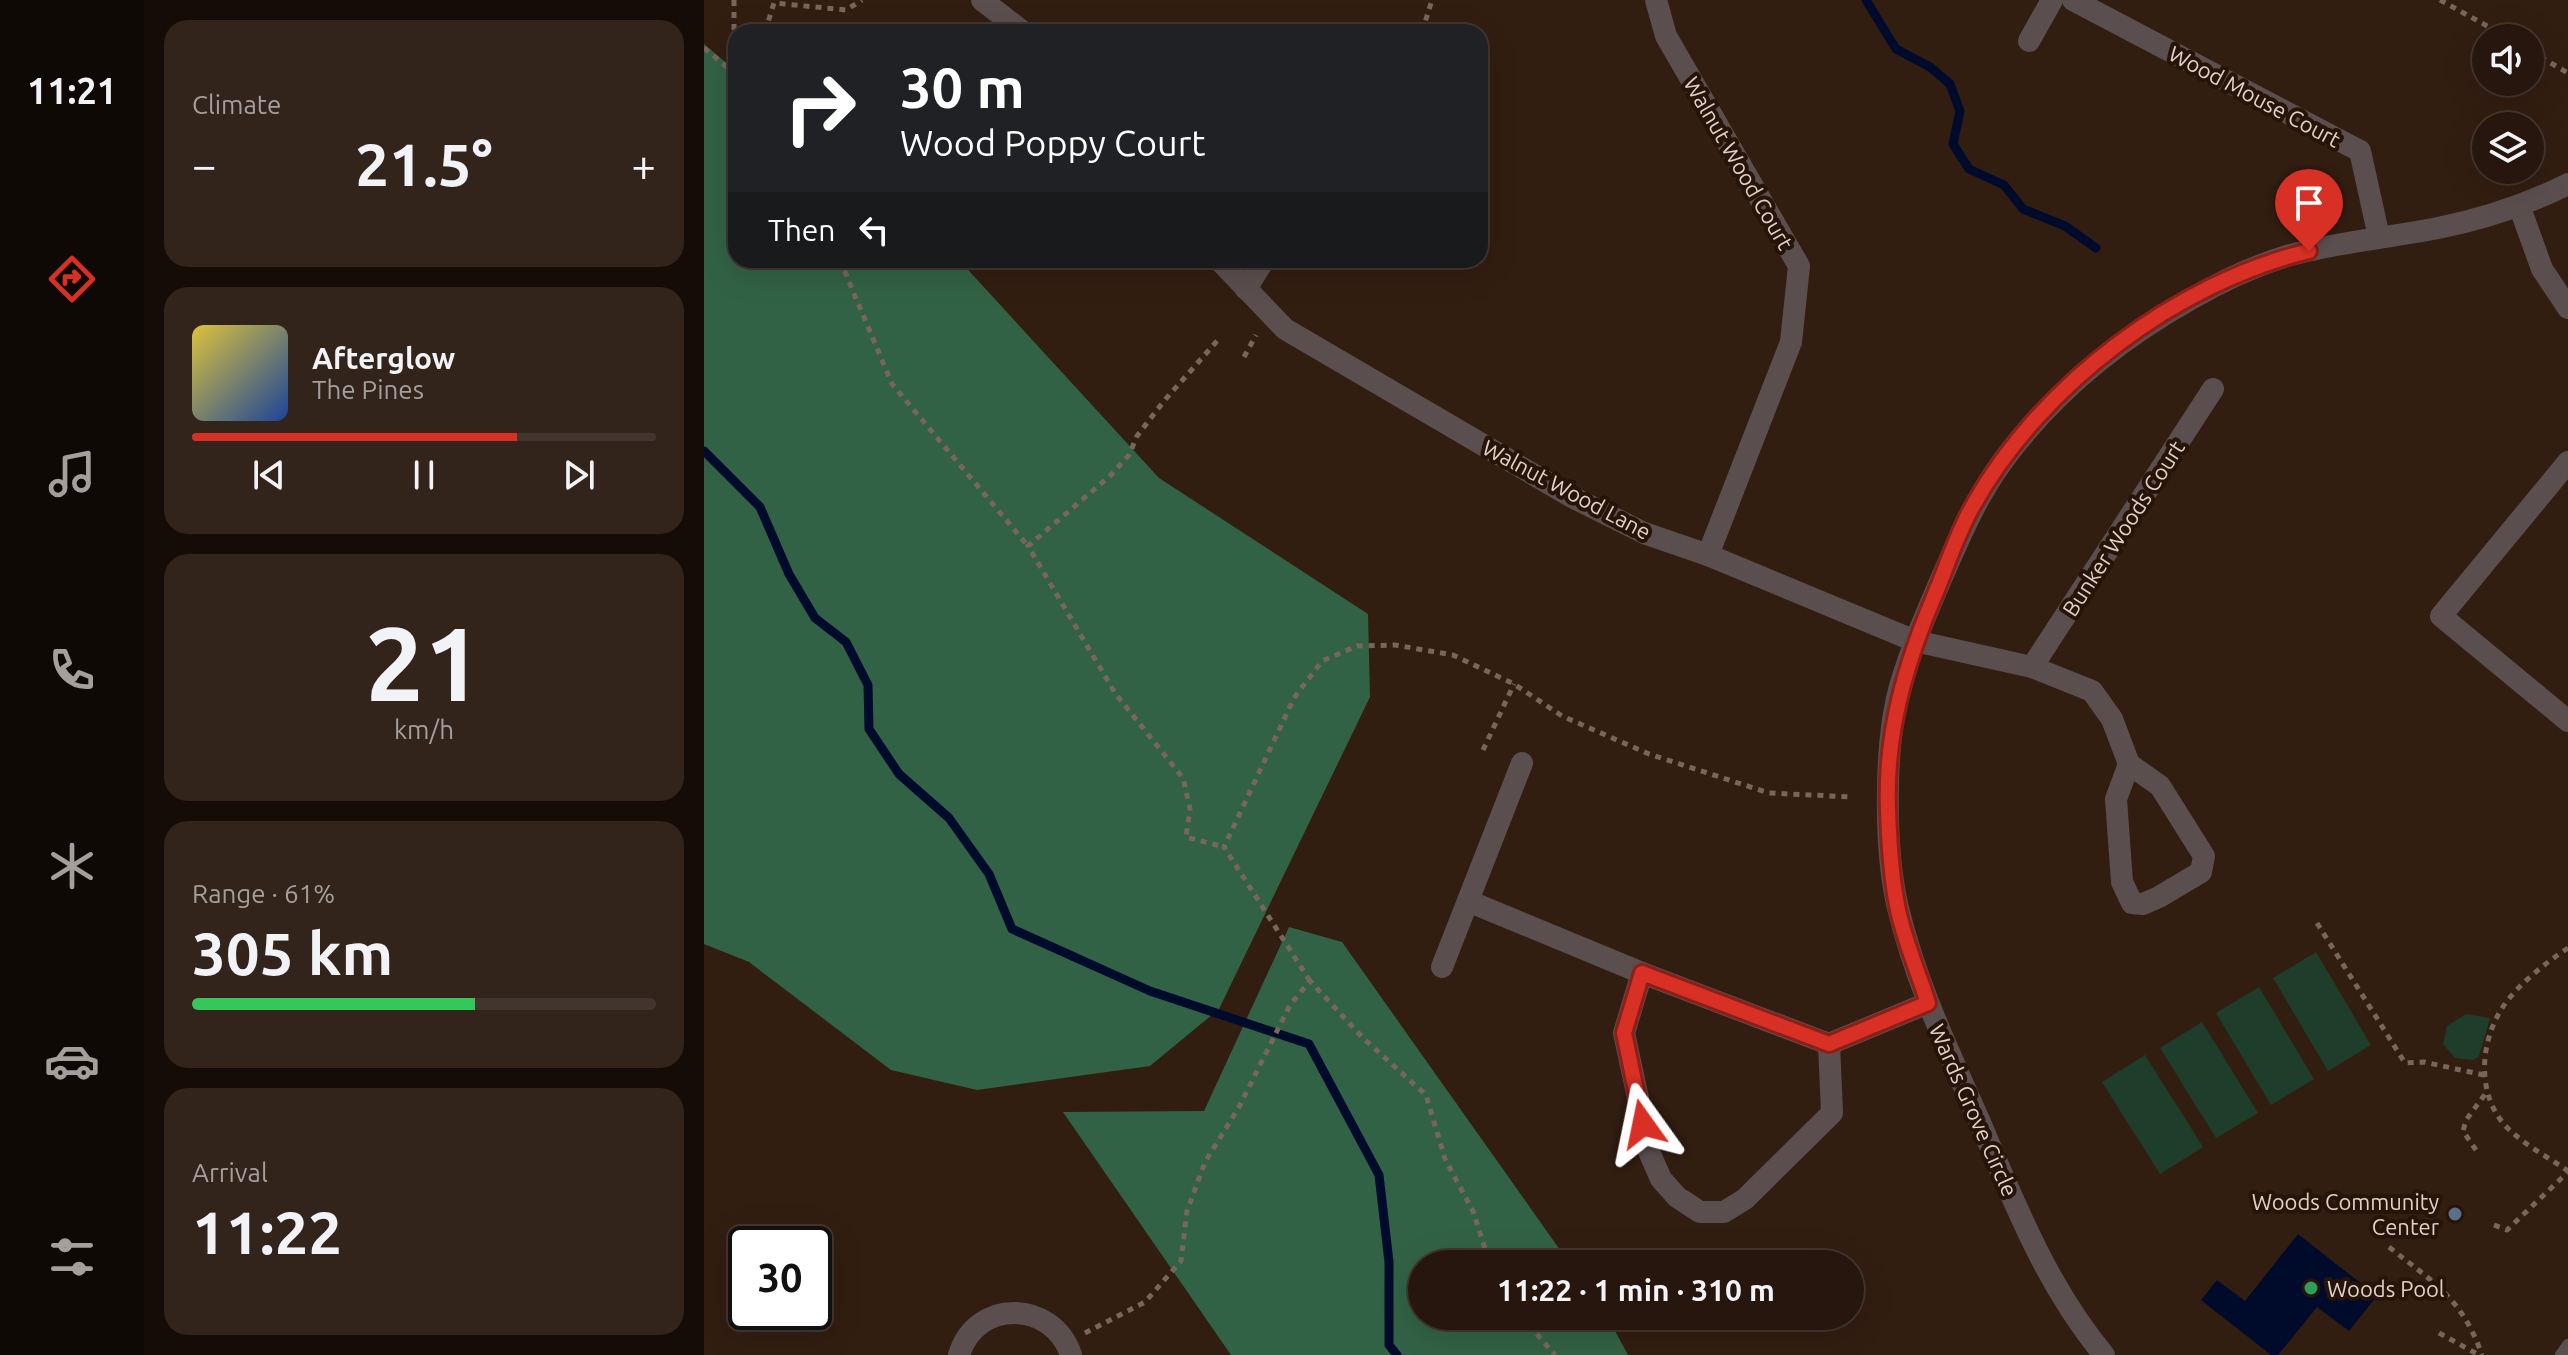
<!DOCTYPE html>
<meta charset="utf-8">
<style>
body{margin:0;font-family:Ubuntu,sans-serif;background:#32231b;color:#f1f3f6;height:100vh;display:flex;flex-direction:column;font-size:30px;white-space:nowrap}
*{box-sizing:border-box;margin:0}
p{font-size:26px;color:#a49f9d}
.icon{flex:none;width:44px;height:44px;fill:none;stroke:currentColor;stroke-width:2;stroke-linecap:round;stroke-linejoin:round}
.map{position:relative;flex:1;overflow:hidden}
.details{display:flex;flex-direction:column;gap:20px;padding:20px;background:#150c07;width:560px}
.details>*{flex:none}
.guide{position:absolute;left:24px;top:24px;width:760px;height:244px;border-radius:24px;box-shadow:0 8px 32px #0002,0 0 0 2px #42352e;background:#202124;color:#fff;overflow:hidden}
.controls{position:absolute;left:1768px;top:24px;display:grid;gap:16px}
.controls a{display:grid;place-items:center;width:72px;height:72px;border-radius:50%;background:#26160d;box-shadow:0 8px 32px #0002,0 0 0 2px #42352e;font-size:40px}
.speed{position:absolute;left:24px;top:1226px;display:flex;gap:16px;font-size:40px;font-weight:700;text-align:center}
.speed>*{display:grid;place-content:center;width:104px;height:104px;border-radius:50%;background:#26160d;box-shadow:0 8px 32px #0002,0 0 0 2px #42352e;line-height:1}
.speed .limit{border:4px solid #111;border-radius:12px;background:#fff;color:#111}
.pin{position:absolute;display:grid;place-items:center;width:68px;height:68px;color:#fff;margin:-82px -34px;border-radius:50% 50% 50% 0;rotate:-45deg;box-shadow:0 0 8px #0007}
.pin .icon{rotate:45deg}
.me{position:absolute;width:88px;margin:-44px;rotate:348deg;stroke-linejoin:round;filter:drop-shadow(0 0 6px #0008)}
.turn{display:flex;align-items:center;gap:28px;height:168px;padding:0 40px;font-size:36px}
.turn .icon{width:104px;height:104px;stroke-width:2.5}
.turn b{display:block;font-size:56px;line-height:68px}
.then{display:flex;align-items:center;height:76px;padding:0 40px;background:#0003;gap:16px;font-size:30px}
.big{font-size:60px;font-weight:600;line-height:1.1}
.details .card{flex:1;display:flex;flex-direction:column;justify-content:center;gap:12px;min-width:0;padding:0 28px;border-radius:24px;background:#32231b}
.details .dial{align-items:center;gap:0}
.dial b{font-size:104px;line-height:1}
.song{display:flex;align-items:center;gap:24px}
.cover{width:96px;height:96px;border-radius:12px;background:linear-gradient(135deg,hsl(50 70% 55%),hsl(220 70% 35%))}
.played{height:8px;border-radius:4px;background:linear-gradient(90deg,#d93025 70%,#42352e 70%)}
.keys{display:flex;justify-content:space-around;direction:ltr}
.heat{display:flex;justify-content:space-between;align-items:center;font-size:44px;direction:ltr}
.charge{height:12px;border-radius:6px;background:linear-gradient(90deg,#34c759 61%,#42352e 0)}
.trip{position:absolute;left:704px;top:1250px;width:456px;height:80px;border-radius:40px;background:#26160d;box-shadow:0 8px 32px #0002,0 0 0 2px #42352e;font-weight:600;line-height:80px;text-align:center}
main{display:flex;flex:1;min-height:0}
.dock{display:flex;flex-direction:column;width:144px;justify-content:space-around;align-items:center;background:#0f0905;color:#a49f9d}
.dock .icon{width:56px;height:56px}
.dock .on{color:#d93025}
.dock b{font-size:36px;color:#f1f3f6}
.map>svg:first-child{display:block}
.green{fill:#1f3d2b}
.forest{fill:#326245}
.water{fill:#000b2c}
.lines{fill:none;stroke-linecap:round;stroke-linejoin:round}
.stream{stroke:#000b2c;stroke-width:9}
.path{stroke:#78665b;stroke-width:5;stroke-dasharray:6 6;stroke-linecap:butt}
.service{stroke:#5b4e4e;stroke-width:12}
.minor{stroke:#5b4e4e;stroke-width:22}
.route-casing{stroke:#8d1f18;stroke-width:20}
.route{stroke:#d93025;stroke-width:14}
.service-dot{fill:#5c6f8a;stroke:#271408;stroke-width:3}
.leisure-dot{fill:#2e9e5b;stroke:#271408;stroke-width:3}
.labels{text-anchor:middle;dominant-baseline:central;stroke-width:8;stroke-linejoin:round;paint-order:stroke}
.street-label{font-size:22px;fill:#dfd1c9;stroke:#271408}
.poi-label{font-size:22px;fill:#dfd1c9;stroke:#271408;text-anchor:end}
</style>
<main>
<nav class="dock">
<b>11:21</b>
<svg class="icon on" aria-label="directions" viewBox="0 0 24 24"><path d="M12 3l9 9-9 9-9-9zM9 14v-3h6M13 9l2 2-2 2"/></svg>
<svg class="icon" aria-label="music" viewBox="0 0 24 24"><path d="M9 18V5l10-2v13"/><circle cx="6" cy="18" r="3"/><circle cx="16" cy="16" r="3"/></svg>
<svg class="icon" aria-label="phone" viewBox="0 0 24 24"><path d="M5 4h4l2 5-3 2q2 4 5 5l2-3 5 2v4C11 20 4 13 5 4z"/></svg>
<svg class="icon" aria-label="climate" viewBox="0 0 24 24"><path d="M12 3v18M4 7l16 10M4 17L20 7"/></svg>
<svg class="icon" aria-label="car" viewBox="0 0 24 24"><path d="M5 17H2v-5l4-1 3-4h7l3 4 3 1v5h-3M9 17h6M6 11h13"/><circle cx="7" cy="17" r="2"/><circle cx="17" cy="17" r="2"/></svg>
<svg class="icon" aria-label="filters" viewBox="0 0 24 24"><path d="M4 7h16M4 17h16"/><circle cx="9" cy="7" r="2"/><circle cx="15" cy="17" r="2"/></svg>
</nav>
<section class="details">
<div class="card"><p>Climate</p>
<div class="heat"><a>−</a><b class="big">21.5°</b><a>+</a></div>
</div>
<div class="card">
<div class="song"><i class="cover"></i><div><b>Afterglow</b><p>The Pines</p></div></div>
<div class="played"></div>
<div class="keys"><svg class="icon" aria-label="previous" viewBox="0 0 24 24"><path d="M18 5L8 12l10 7zM5 5v14"/></svg><svg class="icon" aria-label="pause" viewBox="0 0 24 24"><path d="M8 5v14M16 5v14"/></svg><svg class="icon" aria-label="next" viewBox="0 0 24 24"><path d="M6 5l10 7-10 7zM19 5v14"/></svg></div>
</div>
<div class="card dial"><b>21</b><p>km/h</p></div>
<div class="card"><p>Range · 61%</p><b class="big">305 km</b><div class="charge"></div></div>
<div class="card"><p>Arrival</p><b class="big">11:22</b></div>
</section>
<div class="map">
<svg width="1864" height="1355" viewBox="0 0 1864 1355">
<rect width="100%" height="100%" fill="#321d11"/>
<!-- green -->
<g class="green">
<polygon points="1612,952 1667,1045 1624,1071 1569,978"/>
<polygon points="1555,987 1610,1079 1567,1105 1512,1013"/>
<polygon points="1762,1014 1786,1018 1775,1056 1770,1060 1751,1058 1739,1044 1743,1026"/>
<polygon points="1498,1022 1554,1113 1512,1138 1456,1048"/>
<polygon points="1441,1055 1499,1147 1456,1174 1398,1082"/>
</g>
<!-- forest -->
<g class="forest">
<polygon points="0,44 32,71 32,260 255,260 455,478 664,614 666,697 515,1009 446,1066 273,1090 187,1070 45,962 0,944"/>
<polygon points="585,927 638,942 866,1264 718,1264 718,1316 903,1316 924,1355 527,1355 359,1112 500,1111"/>
</g>
<!-- water -->
<polygon class="water" points="1594,1234 1673,1296 1645,1331 1613,1307 1574,1355 1567,1355 1497,1300 1513,1280 1541,1301"/>
<g class="lines">
<!-- stream -->
<g class="stream">
<polyline points="1162,0 1192,49 1226,67 1246,84 1256,111 1249,144 1265,169 1300,185 1319,209 1361,226 1392,248"/>
<polyline points="0,451 56,507 85,574 111,618 142,642 164,685 165,729 195,774 245,818 285,874 308,929 446,991 605,1044 675,1175 685,1262 685,1345 693,1355"/>
</g>
<!-- path -->
<g class="path">
<polyline points="30,0 30,73"/>
<polyline points="1736,0 1805,38"/>
<polyline points="61,32 70,3 142,10 158,0"/>
<polyline points="718,32 728,0"/>
<polyline points="0,48 30,73"/>
<polyline points="1826,51 1864,73"/>
<polyline points="136,260 188,384 324,546"/>
<polyline points="513,341 460,401 433,436 425,455 407,475 324,546 411,693 479,778 486,809 482,837 520,847"/>
<polyline points="540,357 552,335"/>
<polyline points="779,750 810,684"/>
<polyline points="1613,923 1701,1063 1720,1062 1780,1075"/>
<path d="M 1864,948 C 1840,964 1806,990 1793,1017 C 1776,1050 1775,1094 1799,1123 C 1816,1143 1843,1156 1864,1171"/>
<polyline points="606,981 520,847 590,698 618,661 653,646 691,645 749,655 810,684 858,716 945,754 1065,793 1148,797"/>
<polyline points="1772,1150 1759,1131 1762,1120 1782,1093"/>
<polyline points="1790,1225 1803,1230 1864,1172"/>
<path d="M 1685,1247 C 1730,1283 1758,1298 1778,1355"/>
<polyline points="817,1316 851,1355"/>
<polyline points="381,1333 441,1302 477,1261 483,1211 501,1162 535,1107 586,1005 606,981 660,1039 722,1095 741,1159 769,1211 786,1264"/>
<polyline points="1735,1333 1775,1355"/>
</g>
<!-- service -->
<polyline class="service" points="1857,1355 1864,1345"/>
<!-- minor -->
<g class="minor">
<polyline points="278,0 319,32"/>
<polyline points="952,0 962,36 1095,266 1087,342 1004,555"/>
<polyline points="1369,0 1656,151 1675,237"/>
<polyline points="1325,41 1348,0"/>
<polyline points="1816,208 1838,269 1864,308"/>
<polyline points="515,260 581,329 868,497 940,533 1004,555 1211,641 1328,667 1388,691 1408,719 1425,764 1456,786 1500,856 1497,872 1455,897 1439,904 1428,903 1418,882 1412,799 1425,764"/>
<polyline points="542,289 560,260"/>
<polyline points="1864,462 1737,616 1864,721"/>
<polyline points="1328,667 1509,389"/>
<polyline points="764,901 938,973 1125,1044 1224,1003"/>
<polyline points="738,967 818,763"/>
<polyline points="938,973 920,1033 946,1154 957,1179 973,1197 996,1212 1020,1212 1041,1199 1128,1113 1125,1044"/>
<path d="M 255,1355 C 272,1298 349,1300 367,1355"/>
<path d="M 1400,1355 C 1344,1288 1312,1207 1278,1127 C 1247,1056 1212,984 1194,908 C 1180,849 1180,740 1197,683 C 1208,646 1223,612 1238,577 C 1256,536 1272,498 1298,462 C 1347,395 1414,340 1487,299 C 1516,282 1550,266 1583,256 C 1632,242 1684,238 1734,228 C 1780,219 1822,205 1864,184"/>
</g>
</g>
<g class="lines">
<!-- route casing -->
<g class="route-casing">
<path id="route" d="M 939,1124 L 920,1033 L 938,973 L 1125,1044 L 1224,1003 C 1214,971 1199,938 1193,905 C 1187,875 1185,840 1184,809 C 1181,732 1202,662 1232,592 C 1244,563 1254,531 1270,504 C 1337,385 1472,283 1605,251"/>
</g>
<!-- route -->
<use href="#route" class="route"/>
</g>
<!-- markers -->
<circle class="service-dot" cx="1751" cy="1214" r="8"/>
<circle class="leisure-dot" cx="1607" cy="1288" r="8"/>
<g class="labels">
<!-- street labels -->
<g class="street-label">
<text transform="translate(1551 96) rotate(28)">Wood Mouse Court</text>
<text transform="translate(1035 163) rotate(60)">Walnut Wood Court</text>
<text transform="translate(863 489) rotate(28)">Walnut Wood Lane</text>
<text transform="translate(1419 528) rotate(-57)">Bunker Woods Court</text>
<text transform="translate(1270 1110) rotate(66)">Wards Grove Circle</text>
</g>
<!-- poi labels -->
<g class="poi-label">
<text x="1735" y="1201">Woods Community<tspan x="1735" dy="25">Center</tspan></text>
<text x="1623" y="1288" text-anchor="start">Woods Pool</text>
</g>
</g>
</svg>
<div class="controls">
<a><svg class="icon" aria-label="sound" viewBox="0 0 24 24"><path d="M4 9h4l5-4v14l-5-4H4zM17 9q2 3 0 6"/></svg></a>
<a><svg class="icon" aria-label="layers" viewBox="0 0 24 24"><path d="M12 4l9 5-9 5-9-5zM3 14l9 5 9-5"/></svg></a>
</div>
<div class="speed"><div class="limit">30</div></div>
<div class="pin" style="left:1605px;top:251px;background:#d93025"><svg class="icon" aria-label="arrive" viewBox="0 0 24 24"><path d="M6 21V4h12l-3 4 3 4H6"/></svg></div>
<svg class="me" style="left:939px;top:1124px" viewBox="-20 -20 40 40"><path d="M0-17L14 15 0 8-14 15z" fill="#d93025" stroke="#fff" stroke-width="4"/></svg>
<div class="trip">11:22 · 1 min · 310 m</div>
<div class="guide">
<div class="turn"><svg class="icon" aria-label="right" viewBox="0 0 24 24"><path d="M7 20v-9h11M14 6l5 5-5 5"/></svg><div><b>30 m</b>Wood Poppy Court</div></div>
<div class="then">Then<svg class="icon" aria-label="left" viewBox="0 0 24 24"><path d="M17 20v-9H6M10 6l-5 5 5 5"/></svg></div>
</div>
</div>
</main>
